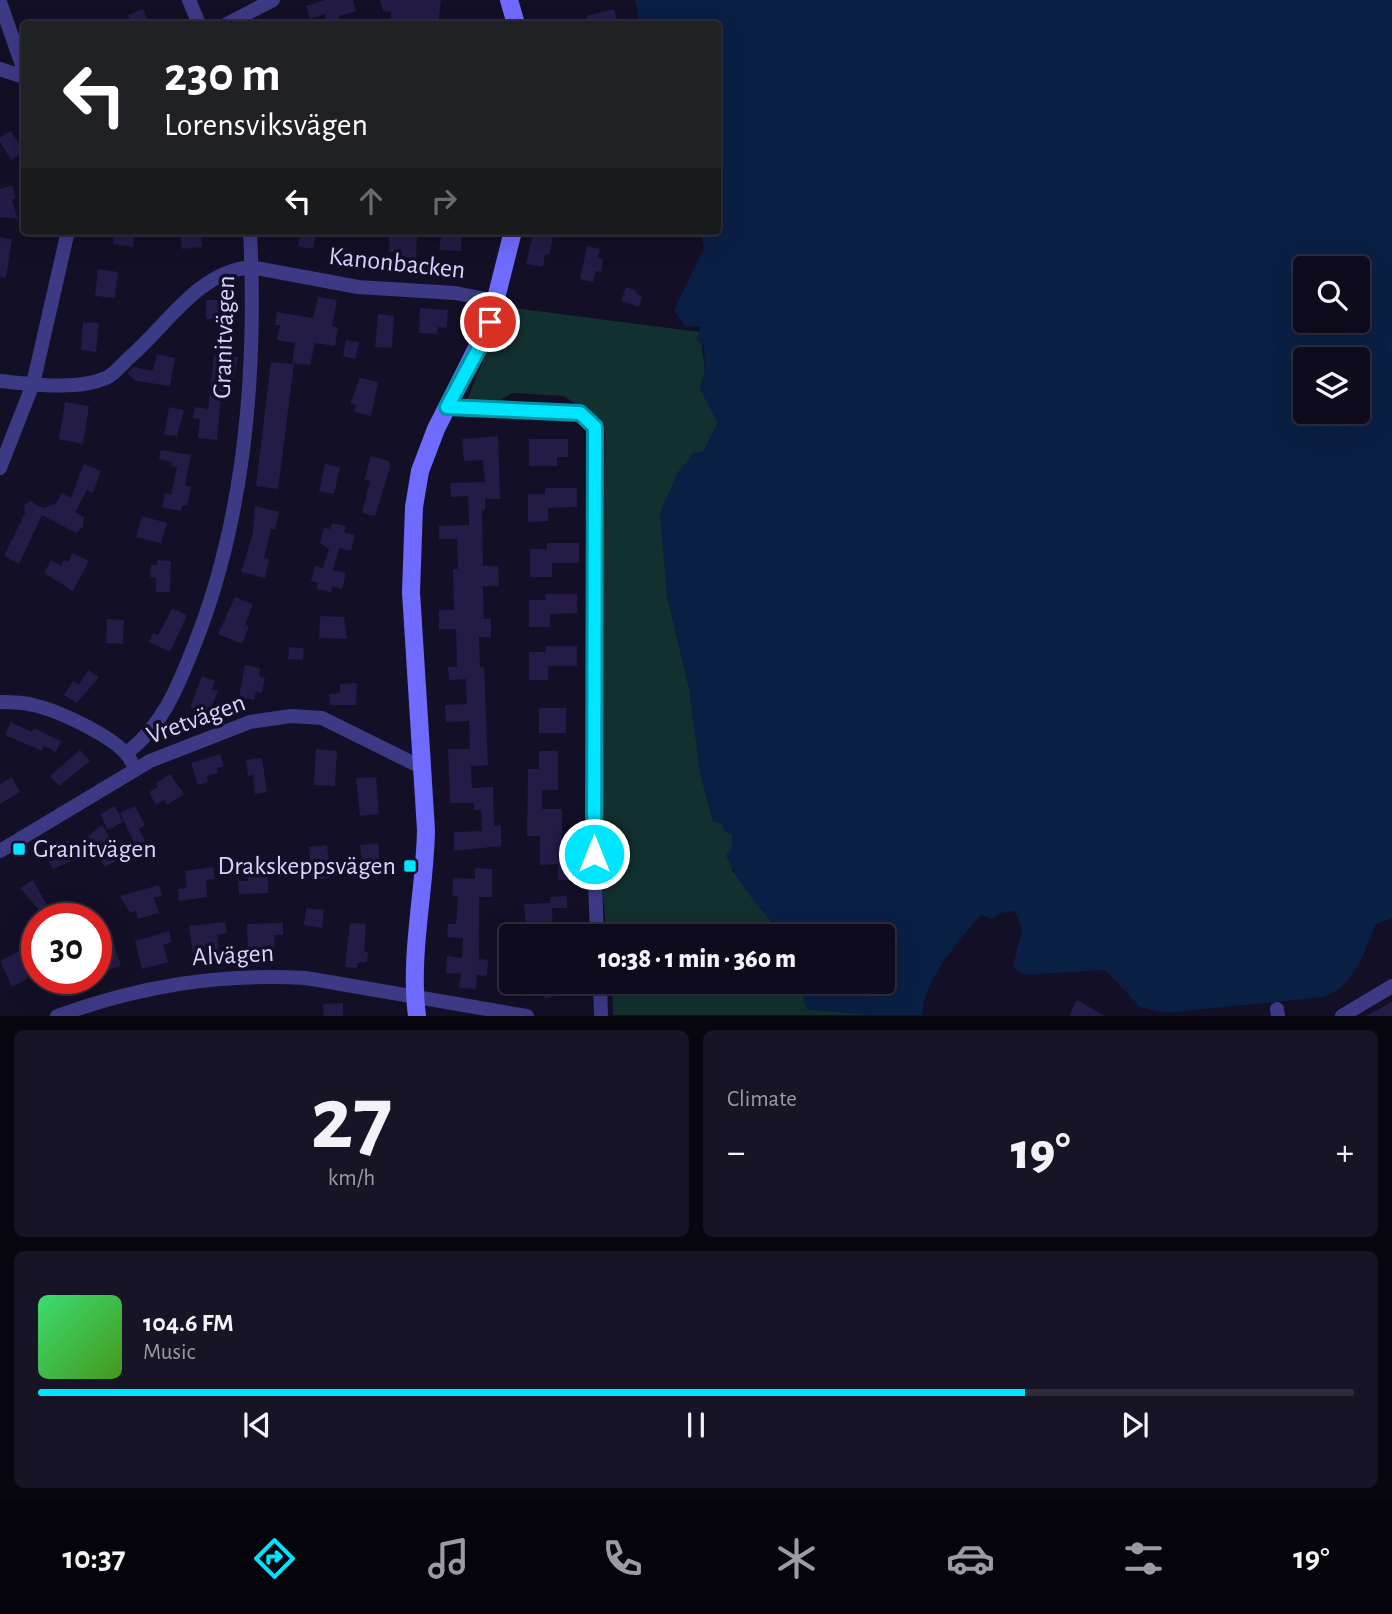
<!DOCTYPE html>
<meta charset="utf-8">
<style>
body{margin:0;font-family:"Alegreya Sans",sans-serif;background:#171425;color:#f1f3f6;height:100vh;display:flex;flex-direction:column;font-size:26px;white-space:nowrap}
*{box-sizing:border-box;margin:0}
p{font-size:23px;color:#9b9ba3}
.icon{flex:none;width:38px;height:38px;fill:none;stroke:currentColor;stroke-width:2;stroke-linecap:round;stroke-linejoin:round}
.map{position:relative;height:1016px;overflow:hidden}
.side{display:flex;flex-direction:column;gap:14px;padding:14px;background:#08060f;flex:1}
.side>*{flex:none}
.top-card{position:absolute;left:21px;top:21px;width:700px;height:214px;border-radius:7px;box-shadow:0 7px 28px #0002,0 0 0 2px #2e2b3b;background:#202124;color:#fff;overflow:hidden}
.tools{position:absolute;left:1293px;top:256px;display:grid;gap:14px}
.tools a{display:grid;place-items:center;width:77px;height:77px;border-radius:7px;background:#0e0b1c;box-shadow:0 7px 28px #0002,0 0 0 2px #2e2b3b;font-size:35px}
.speed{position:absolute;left:21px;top:903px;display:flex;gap:14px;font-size:35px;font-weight:700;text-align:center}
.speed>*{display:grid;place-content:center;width:91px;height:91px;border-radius:50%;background:#0e0b1c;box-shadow:0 7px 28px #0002,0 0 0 2px #2e2b3b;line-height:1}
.speed .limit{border:10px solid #d22;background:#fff;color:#111}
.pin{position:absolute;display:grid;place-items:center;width:60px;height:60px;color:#fff;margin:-30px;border:4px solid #fff;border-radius:50%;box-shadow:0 2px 7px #0007}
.me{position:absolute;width:77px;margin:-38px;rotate:0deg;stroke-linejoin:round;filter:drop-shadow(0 0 5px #0008)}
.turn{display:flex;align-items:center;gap:24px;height:147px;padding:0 28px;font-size:32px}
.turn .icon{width:91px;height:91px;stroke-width:2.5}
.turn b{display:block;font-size:49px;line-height:60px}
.lanes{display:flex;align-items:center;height:66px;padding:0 28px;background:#0003;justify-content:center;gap:35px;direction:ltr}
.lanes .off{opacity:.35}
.big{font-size:52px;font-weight:800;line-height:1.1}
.side .tile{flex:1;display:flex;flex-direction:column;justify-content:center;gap:10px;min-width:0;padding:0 24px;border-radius:10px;background:#171425}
.side .dial{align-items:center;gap:0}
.dial b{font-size:91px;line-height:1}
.song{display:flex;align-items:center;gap:21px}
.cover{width:84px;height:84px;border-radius:10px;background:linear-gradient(135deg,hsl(140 70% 55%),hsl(100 70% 35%))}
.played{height:7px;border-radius:4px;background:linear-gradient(90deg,#00e5ff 75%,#2e2b3b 75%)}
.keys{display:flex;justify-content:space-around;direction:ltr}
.heat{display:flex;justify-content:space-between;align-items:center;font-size:38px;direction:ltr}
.side .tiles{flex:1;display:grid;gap:14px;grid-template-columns:1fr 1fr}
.tile:last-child{grid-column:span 2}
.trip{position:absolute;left:499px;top:924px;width:396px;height:70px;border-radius:7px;background:#0e0b1c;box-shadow:0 7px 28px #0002,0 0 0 2px #2e2b3b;font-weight:800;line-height:70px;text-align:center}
.tabs{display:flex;height:112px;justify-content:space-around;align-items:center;background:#06040b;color:#9b9ba3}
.tabs .icon{width:49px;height:49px}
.tabs .selected{color:#00e5ff}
.tabs b{font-size:32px;color:#f1f3f6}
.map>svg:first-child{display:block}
.green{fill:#12302f}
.water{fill:#0a1f44;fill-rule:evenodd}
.building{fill:#241b47}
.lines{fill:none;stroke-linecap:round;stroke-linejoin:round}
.street{stroke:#3d3a85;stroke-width:14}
.secondary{stroke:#6f6bff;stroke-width:18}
.route-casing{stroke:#0095a6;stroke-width:18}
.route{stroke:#00e5ff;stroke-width:12}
.poi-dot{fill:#00e5ff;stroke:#130f26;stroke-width:2.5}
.labels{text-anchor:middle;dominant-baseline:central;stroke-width:7;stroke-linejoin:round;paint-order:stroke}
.street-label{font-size:26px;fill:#d9d4ff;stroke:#130f26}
.poi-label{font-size:26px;fill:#d9d4ff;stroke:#130f26;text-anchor:start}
</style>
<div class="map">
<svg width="1392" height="1016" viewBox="0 0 1392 1016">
<rect width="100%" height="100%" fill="#130f26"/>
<!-- green -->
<g class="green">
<polygon points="506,307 700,332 705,370 700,388 718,423 704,451 660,513 667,595 689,688 701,778 722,824 732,835 732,870 777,929 793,936 607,936 601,876 605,424 564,396 513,393 500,400 467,399"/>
<polygon points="612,982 799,982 807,1009 871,1015 613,1015"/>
</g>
<!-- water -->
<path class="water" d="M 635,0 L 1392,0 L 1392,918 L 1376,924 C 1363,954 1355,985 1324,997 L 1165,1013 L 1140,1007 L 1105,970 L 1025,975 L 1013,967 L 1022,929 L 1015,911 L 1001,913 L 991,919 L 981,915 C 962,935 919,987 923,1015 L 871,1015 L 807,1009 L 799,982 L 882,982 L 882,936 C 864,936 808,940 794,936 C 770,929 736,879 726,855 L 732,849 L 732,835 L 724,831 L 722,824 L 713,822 L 701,778 L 689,688 L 667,595 L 660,513 L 678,472 L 694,453 L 704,451 L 718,423 L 700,388 L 705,370 L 704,346 L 696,339 L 701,327 L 685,326 L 674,310 L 704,248 L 701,231 L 718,231 L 718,183 L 720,182 L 718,171 L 718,24 L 640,24 ZM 1306,268 L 1358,268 L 1358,320 L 1306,320 ZM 1306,359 L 1358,359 L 1358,411 L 1306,411 Z"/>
<!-- building -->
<g class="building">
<polygon points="325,0 353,0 356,11 339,16 341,24 328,24 325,14 310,19 306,6"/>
<polygon points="380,0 441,0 438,24 390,24 391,12 383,11"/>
<polygon points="143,9 149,24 131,24 128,15"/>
<polygon points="614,9 618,24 589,24 586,16"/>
<polygon points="11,131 24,152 11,160 0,142 0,137"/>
<polygon points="12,185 16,198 12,200 18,219 0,217 0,189"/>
<polygon points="115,231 135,231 133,247 113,244"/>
<polygon points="180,231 201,231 202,247 182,249"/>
<polygon points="301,231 316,231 313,249 298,246"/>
<polygon points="442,231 462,231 461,251 439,250"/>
<polygon points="534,231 554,232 549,255 545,254 543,267 526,264"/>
<polygon points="390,235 417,237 416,258 399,257 400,253 389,252"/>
<polygon points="0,237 12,239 6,278 0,277"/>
<polygon points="587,246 600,249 598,258 603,259 601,272 596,271 593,282 580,279"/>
<polygon points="98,269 118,272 115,298 95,296"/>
<polygon points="626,287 637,291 636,294 642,296 639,307 621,301"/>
<polygon points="318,297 337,300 332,326 338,328 335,346 315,343 310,365 292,363 295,343 277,340 280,325 275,325 277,312 313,318"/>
<rect x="206" y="300" width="29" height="19"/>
<polygon points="420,308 448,310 447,328 438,327 437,334 419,333"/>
<polygon points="378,314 394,316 392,348 375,347"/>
<polygon points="83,322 99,323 96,352 81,350"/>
<polygon points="346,340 359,342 355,359 343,356"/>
<polygon points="157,354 175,358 170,386 136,381 127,373 134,367 153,371"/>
<polygon points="214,355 238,357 229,399 221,398 217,440 198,438 200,419 193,418 195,407 208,409"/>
<polygon points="271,362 294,364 278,489 256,486"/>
<polygon points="360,378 378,382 371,416 354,412 356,405 350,404"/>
<polygon points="65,402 89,406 83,444 59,439"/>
<polygon points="169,407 184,410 177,436 164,435"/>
<polygon points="498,436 500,499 485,499 485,510 482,510 483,566 498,566 499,586 483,586 484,619 491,619 491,637 479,637 480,667 484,666 488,765 471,766 472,788 493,787 494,826 501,825 501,846 454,851 454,832 482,831 481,810 474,810 474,803 450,803 448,749 470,749 469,721 446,722 445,705 467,704 466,679 449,680 448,667 457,667 456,629 439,629 439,610 454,610 453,569 458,569 457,539 439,539 439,526 469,525 468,496 451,497 450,483 485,482 483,460 464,461 462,439"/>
<polygon points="529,439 568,439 568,457 557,457 557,466 529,466"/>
<polygon points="161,450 191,455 185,486 191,487 187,506 183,505 181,511 162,507 165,493 171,495 177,467 171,466 172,462 159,459"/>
<polygon points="371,456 389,461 390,467 375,516 362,513 370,481 364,480"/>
<polygon points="84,464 101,471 93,493 87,490 75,512 84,517 83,527 76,533 42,515 19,564 4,556 25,513 24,505 30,501 43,508 56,503 62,493 71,498"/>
<polygon points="325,464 340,467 334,494 319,491"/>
<polygon points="545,488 577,488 577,507 548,508 548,521 528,522 528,494 545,494"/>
<polygon points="255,506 279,512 275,530 271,529 264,558 269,559 265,578 241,572 253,533"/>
<polygon points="142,516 167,523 161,543 136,537"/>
<polygon points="332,523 346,526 344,532 355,535 351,551 339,548 333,570 346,573 342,589 332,586 331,592 316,589 318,583 311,581 315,566 323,568 329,549 320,543 324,528 330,529"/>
<polygon points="547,543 579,543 579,563 552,563 552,577 530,577 530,549 547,549"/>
<polygon points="73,553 89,561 73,591 44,573 51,560 61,566 64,560 68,562"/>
<polygon points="157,560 171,561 170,592 156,592 156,578 150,577 151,565 157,565"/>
<polygon points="545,594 577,594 577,613 550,614 550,627 529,627 529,600 546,600"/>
<polygon points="235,597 253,604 245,625 249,626 242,644 218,634"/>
<polygon points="172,609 187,615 170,652 149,642 153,633 158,635"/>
<polygon points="320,616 344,617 347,639 319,638"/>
<polygon points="107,619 124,620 123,644 106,643"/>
<polygon points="546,646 577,646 577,666 548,666 548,680 529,680 529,652 546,652"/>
<polygon points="289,647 304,648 303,660 288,659"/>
<polygon points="245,665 260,668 259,677 265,678 262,693 256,692 254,700 239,697"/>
<polygon points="88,670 99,677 77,703 64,695 73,681 79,685"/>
<polygon points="202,676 215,681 212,689 218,691 210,710 205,708 203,713 190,707"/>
<polygon points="357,683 356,705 330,705 329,694 340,693 340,684"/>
<rect x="539" y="708" width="27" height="25"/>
<polygon points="11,722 32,732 34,728 61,741 56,752 44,746 42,751 5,735"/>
<polygon points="316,749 337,751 335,786 314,785"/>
<polygon points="80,750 90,761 59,786 50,776"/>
<polygon points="539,751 558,751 558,790 542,790 542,809 562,809 562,850 576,850 576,865 569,865 569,880 558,880 558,864 540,865 540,836 527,836 528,769 539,769"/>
<polygon points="220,754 224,766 217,768 218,773 207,776 208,782 198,785 191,763"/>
<polygon points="262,758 267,792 255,794 253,775 248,776 246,760"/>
<polygon points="170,774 184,794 167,805 164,800 156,805 149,792 158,787 156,783"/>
<polygon points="12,777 20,792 0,804 0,784"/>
<polygon points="376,777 379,814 360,816 356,778"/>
<polygon points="115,806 123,822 108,830 100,814"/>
<polygon points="135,806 145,825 139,829 145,841 136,846 120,813"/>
<polygon points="102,825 113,843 107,846 116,861 105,867 88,836"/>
<polygon points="68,840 78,858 53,869 45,854"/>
<polygon points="378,843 381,876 364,878 360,845"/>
<polygon points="327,845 331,878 312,880 309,847"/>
<polygon points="276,863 277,875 268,875 268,893 239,894 238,881 248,881 247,864"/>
<polygon points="213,867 215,879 206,880 207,897 179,901 178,889 187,888 185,871"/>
<polygon points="475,868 492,869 492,897 479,897 479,959 488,960 487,976 477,975 476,989 459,988 461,974 446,973 447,956 462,958 463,938 447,937 448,924 456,924 458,896 452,896 453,878 475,879"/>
<polygon points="33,880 55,919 47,919 20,888"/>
<polygon points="159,885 162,896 154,898 159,913 138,919 136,911 130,913 120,896"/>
<polygon points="567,896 567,908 552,908 553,934 527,934 524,904 551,903 550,897"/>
<polygon points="306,908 324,910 322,928 304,925"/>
<polygon points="225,922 227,933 217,935 219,952 193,955 189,926"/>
<polygon points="283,923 283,935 274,935 275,952 248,953 247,924"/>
<polygon points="350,923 366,924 364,952 368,952 367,962 357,963 357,968 345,967"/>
<polygon points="169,931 172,942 163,945 168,962 142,969 135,941"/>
<polygon points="112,938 121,966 96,973 96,963 99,962 96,943"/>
<polygon points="20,951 27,967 24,969 28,979 12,987 0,961"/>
<polygon points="540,982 560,982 564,993 545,999"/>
<polygon points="1077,1000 1105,1016 1069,1016"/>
<polygon points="1392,1002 1392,1016 1366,1016"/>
<polygon points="343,1003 343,1016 324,1016 323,1004"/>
</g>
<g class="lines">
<!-- street -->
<g class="street">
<polyline points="189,0 199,24"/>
<polyline points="0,2 24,71"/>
<polyline points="227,24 273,0"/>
<polyline points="0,69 24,77"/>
<path d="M 0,381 C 33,384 75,391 106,378 C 115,374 123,363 130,357 C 168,324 198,272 251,267 L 358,287 L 455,293 L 496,301"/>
<polyline points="447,407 580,413 595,427 594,854 597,936"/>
<polyline points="0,468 33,384 68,231"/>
<path d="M 0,702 C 11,702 23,702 33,705 C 57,710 121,739 131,761"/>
<path d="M 128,752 C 162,725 176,691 192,651 C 246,519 257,372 250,231"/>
<polyline points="0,851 150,761 250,722 291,716 322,718 421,767"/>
<polyline points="600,982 601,1016"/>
<polyline points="1277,1009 1278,1016"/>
<path d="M 57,1016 C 140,986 219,973 306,978 L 527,1016"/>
<polyline points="1342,1016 1392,986"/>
</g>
<!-- secondary -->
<g class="secondary">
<polyline points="509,0 516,24"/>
<path d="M 417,1016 C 409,955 425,891 426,830 L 411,592 L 414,507 L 420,471 L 436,429 L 490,322 L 513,231"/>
</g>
</g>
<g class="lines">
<!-- route casing -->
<g class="route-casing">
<polyline id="route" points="490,322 481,344 447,407 580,413 595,427 594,854"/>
</g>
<!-- route -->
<use href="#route" class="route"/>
</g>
<!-- markers -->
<g class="poi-dot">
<rect x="12" y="842" width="14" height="14" rx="3.5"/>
<rect x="403" y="859" width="14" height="14" rx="3.5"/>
</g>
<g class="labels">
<!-- street labels -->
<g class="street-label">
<text transform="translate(397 263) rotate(6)">Kanonbacken</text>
<text transform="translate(224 337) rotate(-88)">Granitvägen</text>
<text transform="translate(196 719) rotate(-20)">Vretvägen</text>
<text transform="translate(233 955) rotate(-3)">Alvägen</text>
</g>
<!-- poi labels -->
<g class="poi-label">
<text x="33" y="849">Granitvägen</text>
<text x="396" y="866" text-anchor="end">Drakskeppsvägen</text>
</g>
</g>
</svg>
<div class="tools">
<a><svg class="icon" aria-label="search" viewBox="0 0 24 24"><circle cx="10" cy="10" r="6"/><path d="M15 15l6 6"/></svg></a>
<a><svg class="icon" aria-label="layers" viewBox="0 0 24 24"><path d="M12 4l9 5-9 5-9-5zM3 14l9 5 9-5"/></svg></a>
</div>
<div class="speed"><div class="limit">30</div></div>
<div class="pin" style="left:490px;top:322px;background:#d93025"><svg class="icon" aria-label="arrive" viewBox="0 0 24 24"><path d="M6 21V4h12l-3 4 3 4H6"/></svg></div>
<svg class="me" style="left:594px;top:854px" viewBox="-20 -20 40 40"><circle r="17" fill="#00e5ff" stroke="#fff" stroke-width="3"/><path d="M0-11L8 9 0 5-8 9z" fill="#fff"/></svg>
<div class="trip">10:38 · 1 min · 360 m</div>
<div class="top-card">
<div class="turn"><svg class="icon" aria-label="left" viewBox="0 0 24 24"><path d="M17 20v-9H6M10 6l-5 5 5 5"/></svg><div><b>230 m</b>Lorensviksvägen</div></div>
<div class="lanes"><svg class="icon" aria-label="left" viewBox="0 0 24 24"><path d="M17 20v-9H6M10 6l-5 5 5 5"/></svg><svg class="icon off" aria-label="ahead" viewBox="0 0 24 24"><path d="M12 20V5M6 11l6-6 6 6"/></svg><svg class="icon off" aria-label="right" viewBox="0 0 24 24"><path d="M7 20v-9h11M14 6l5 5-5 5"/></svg></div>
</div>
</div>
<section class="side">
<div class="tiles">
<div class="tile dial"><b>27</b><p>km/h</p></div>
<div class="tile"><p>Climate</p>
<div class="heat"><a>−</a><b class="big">19°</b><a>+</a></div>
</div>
<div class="tile">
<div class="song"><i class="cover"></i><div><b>104.6 FM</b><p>Music</p></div></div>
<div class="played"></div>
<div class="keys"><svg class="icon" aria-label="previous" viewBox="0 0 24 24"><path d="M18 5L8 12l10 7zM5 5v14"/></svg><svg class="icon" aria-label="pause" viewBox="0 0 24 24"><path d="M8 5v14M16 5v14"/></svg><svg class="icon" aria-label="next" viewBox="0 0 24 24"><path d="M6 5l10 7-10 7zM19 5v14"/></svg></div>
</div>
</div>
</section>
<nav class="tabs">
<b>10:37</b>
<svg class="icon selected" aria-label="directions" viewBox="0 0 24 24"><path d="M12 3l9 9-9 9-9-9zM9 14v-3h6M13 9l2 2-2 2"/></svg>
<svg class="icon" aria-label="music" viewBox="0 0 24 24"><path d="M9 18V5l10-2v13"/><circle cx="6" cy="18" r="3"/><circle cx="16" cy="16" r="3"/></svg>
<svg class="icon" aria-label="phone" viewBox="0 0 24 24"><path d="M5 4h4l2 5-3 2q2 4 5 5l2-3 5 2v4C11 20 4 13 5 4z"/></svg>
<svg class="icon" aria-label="climate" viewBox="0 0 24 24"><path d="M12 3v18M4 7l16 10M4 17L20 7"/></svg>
<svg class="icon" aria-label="car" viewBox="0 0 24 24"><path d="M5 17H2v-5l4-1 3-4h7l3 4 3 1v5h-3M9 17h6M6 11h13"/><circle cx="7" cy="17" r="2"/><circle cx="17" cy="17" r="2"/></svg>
<svg class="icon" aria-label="filters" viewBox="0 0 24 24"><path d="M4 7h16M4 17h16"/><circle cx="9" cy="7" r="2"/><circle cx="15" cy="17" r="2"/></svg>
<b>19°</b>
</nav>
